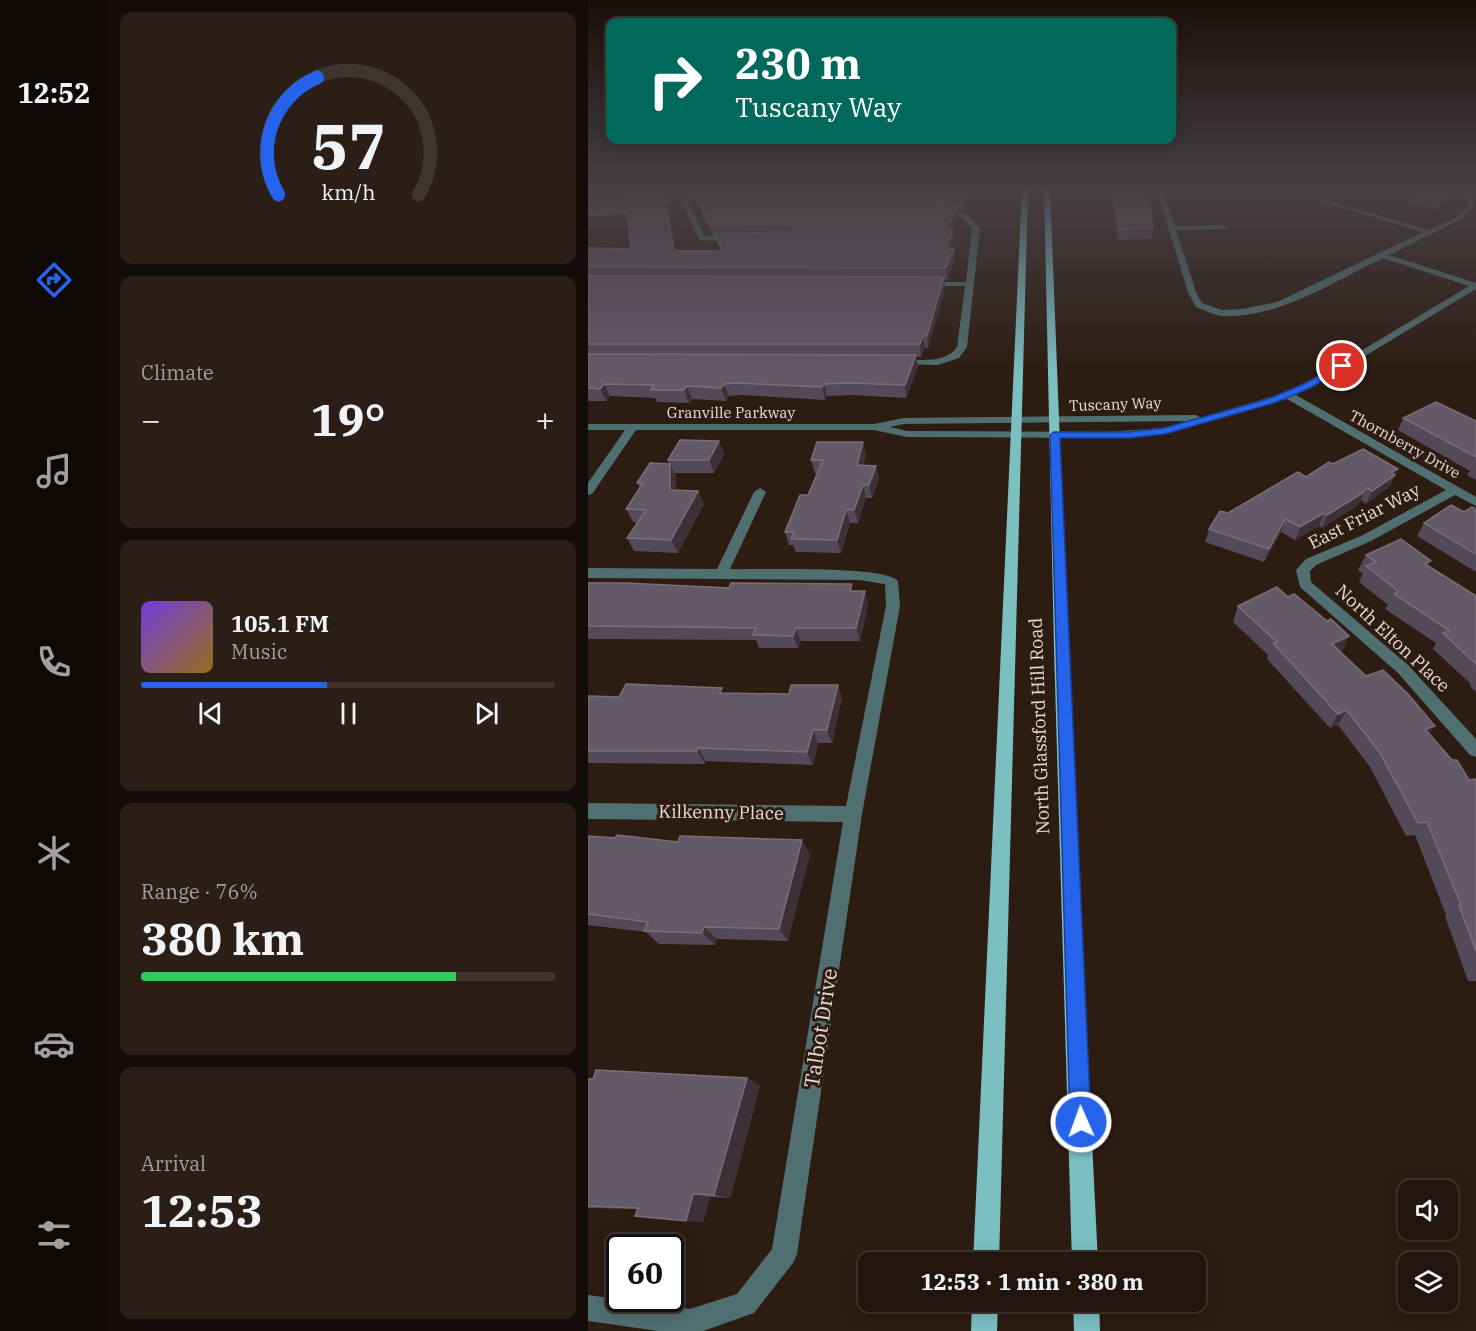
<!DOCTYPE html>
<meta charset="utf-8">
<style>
body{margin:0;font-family:"IBM Plex Serif",serif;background:#2a1e17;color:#f1f3f6;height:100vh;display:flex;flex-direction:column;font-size:22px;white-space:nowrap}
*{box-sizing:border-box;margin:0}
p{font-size:20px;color:#a29f9e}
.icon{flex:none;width:33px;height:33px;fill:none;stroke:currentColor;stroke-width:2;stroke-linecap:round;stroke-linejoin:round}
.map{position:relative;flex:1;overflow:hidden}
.panel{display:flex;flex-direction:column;gap:12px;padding:12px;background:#130c08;width:480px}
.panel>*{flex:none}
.banner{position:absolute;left:18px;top:18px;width:570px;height:126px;border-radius:12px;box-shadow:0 3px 15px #0003,0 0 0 2px #3f342e;background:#00695c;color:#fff;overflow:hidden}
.fabs{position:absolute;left:810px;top:1180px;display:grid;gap:12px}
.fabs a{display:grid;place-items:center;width:60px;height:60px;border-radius:12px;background:#22150e;box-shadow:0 3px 15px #0003,0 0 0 2px #3f342e;font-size:30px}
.speed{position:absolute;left:18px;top:1234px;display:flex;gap:12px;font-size:30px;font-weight:700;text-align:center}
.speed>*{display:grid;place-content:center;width:78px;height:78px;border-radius:50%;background:#22150e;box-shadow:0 3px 15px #0003,0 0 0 2px #3f342e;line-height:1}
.speed .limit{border:3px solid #111;border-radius:9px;background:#fff;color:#111}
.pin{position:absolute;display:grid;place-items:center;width:51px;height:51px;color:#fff;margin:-26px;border:3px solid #fff;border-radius:50%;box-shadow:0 2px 6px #0007}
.me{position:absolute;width:66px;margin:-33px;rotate:358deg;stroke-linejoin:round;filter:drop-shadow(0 0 4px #0008)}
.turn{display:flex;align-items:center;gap:21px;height:126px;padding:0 30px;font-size:27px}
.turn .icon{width:78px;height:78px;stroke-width:2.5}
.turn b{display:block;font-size:42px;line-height:51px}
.big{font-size:45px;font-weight:700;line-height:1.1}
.panel .widget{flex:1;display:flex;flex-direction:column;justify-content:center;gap:9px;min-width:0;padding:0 21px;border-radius:12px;background:#2a1e17}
.panel .dial{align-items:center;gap:0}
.dial svg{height:156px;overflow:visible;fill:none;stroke:#3f342e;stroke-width:7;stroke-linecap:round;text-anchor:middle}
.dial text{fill:#f1f3f6;stroke:none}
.song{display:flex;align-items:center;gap:18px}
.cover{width:72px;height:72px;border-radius:9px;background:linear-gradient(135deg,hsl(260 70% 55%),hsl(40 70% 35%))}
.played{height:6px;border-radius:3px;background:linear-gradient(90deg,#2563eb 45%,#3f342e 45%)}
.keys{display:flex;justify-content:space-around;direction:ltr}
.heat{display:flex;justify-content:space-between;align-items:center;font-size:33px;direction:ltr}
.charge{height:9px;border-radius:4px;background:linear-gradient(90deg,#34c759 76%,#3f342e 0)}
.trip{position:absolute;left:270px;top:1252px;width:348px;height:60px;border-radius:12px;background:#22150e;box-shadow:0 3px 15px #0003,0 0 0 2px #3f342e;font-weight:700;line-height:60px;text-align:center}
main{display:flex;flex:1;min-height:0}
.menu{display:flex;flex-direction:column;width:108px;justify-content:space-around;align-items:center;background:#0e0806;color:#a29f9e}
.menu .icon{width:42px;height:42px}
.menu .current{color:#2563eb}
.menu b{font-size:27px;color:#f1f3f6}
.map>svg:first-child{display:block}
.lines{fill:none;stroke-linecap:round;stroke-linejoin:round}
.minor{fill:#506f70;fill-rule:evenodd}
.major{fill:#7cbfc1;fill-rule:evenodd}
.wall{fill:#544959}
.shaded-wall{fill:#3e3037}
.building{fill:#645967;stroke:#796d78;stroke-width:1.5}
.route{fill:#2563eb;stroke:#184099;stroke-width:1.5}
.labels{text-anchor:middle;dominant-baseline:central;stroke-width:6;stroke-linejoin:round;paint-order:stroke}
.far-street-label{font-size:15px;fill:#e8dbd5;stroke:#2d1c12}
.street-label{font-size:18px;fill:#e8dbd5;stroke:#2d1c12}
.near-street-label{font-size:21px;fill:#e8dbd5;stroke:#2d1c12}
</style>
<main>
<nav class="menu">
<b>12:52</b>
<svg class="icon current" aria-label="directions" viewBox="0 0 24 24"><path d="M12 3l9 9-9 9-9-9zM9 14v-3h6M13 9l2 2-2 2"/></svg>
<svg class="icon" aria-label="music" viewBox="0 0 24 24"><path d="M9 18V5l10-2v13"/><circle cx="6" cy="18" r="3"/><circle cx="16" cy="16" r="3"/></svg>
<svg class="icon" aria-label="phone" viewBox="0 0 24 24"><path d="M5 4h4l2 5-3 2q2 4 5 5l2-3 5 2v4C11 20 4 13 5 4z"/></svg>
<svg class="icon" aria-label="climate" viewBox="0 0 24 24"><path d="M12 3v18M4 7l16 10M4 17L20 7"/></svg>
<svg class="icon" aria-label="car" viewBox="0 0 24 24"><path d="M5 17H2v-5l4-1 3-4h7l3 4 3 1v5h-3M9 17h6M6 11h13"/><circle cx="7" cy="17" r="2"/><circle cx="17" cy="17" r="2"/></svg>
<svg class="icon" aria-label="filters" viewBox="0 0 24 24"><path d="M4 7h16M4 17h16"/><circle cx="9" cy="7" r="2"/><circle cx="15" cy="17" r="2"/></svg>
</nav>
<section class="panel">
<div class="widget dial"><svg viewBox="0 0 100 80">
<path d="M14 69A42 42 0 1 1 86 69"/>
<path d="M14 69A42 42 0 0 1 34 9" stroke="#2563eb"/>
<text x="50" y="56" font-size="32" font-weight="700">57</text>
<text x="50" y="72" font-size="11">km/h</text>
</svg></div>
<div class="widget"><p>Climate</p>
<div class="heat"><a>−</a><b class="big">19°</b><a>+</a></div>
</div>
<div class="widget">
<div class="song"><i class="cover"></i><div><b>105.1 FM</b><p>Music</p></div></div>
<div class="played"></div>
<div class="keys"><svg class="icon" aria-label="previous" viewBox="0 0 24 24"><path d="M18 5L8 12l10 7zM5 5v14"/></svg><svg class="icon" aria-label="pause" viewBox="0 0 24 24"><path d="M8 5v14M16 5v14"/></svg><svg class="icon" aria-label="next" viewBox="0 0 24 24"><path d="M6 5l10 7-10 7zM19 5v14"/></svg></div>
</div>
<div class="widget"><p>Range · 76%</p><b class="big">380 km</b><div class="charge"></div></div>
<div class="widget"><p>Arrival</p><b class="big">12:53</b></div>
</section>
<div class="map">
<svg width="888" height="1331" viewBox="0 0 888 1331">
<rect width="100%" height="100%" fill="#2d1c12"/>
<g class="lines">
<!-- minor -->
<g class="minor">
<path d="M 568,188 L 574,188 L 587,226 L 636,225 L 640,227 L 636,229 L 588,230 L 608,292 L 614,303 L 634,310 L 654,309 L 689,302 L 835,232 L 687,188 L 696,188 L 841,230 L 867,218 L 881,205 L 874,188 L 880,188 L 887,206 L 871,220 L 801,255 L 888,283 L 888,289 L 742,377 L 708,395 L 888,497 L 888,506 L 867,495 L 783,541 L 728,565 L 722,571 L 723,582 L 820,665 L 888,739 L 888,757 L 882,755 L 810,673 L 712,587 L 708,570 L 718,559 L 775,535 L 858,490 L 699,399 L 577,434 L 518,438 L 319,437 L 286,430 L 48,430 L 4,494 L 0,495 L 0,483 L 37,430 L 0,430 L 0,424 L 286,424 L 316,418 L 608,415 L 613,418 L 696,393 L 736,373 L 881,286 L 795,258 C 746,281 691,319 634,316 C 626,315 616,310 608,307 L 600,292 ZM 601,421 L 577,428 L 518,432 L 319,431 L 302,427 L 316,424 Z"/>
<polygon points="127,193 125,196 99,200 117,236 148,238 151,242 111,240 93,200 59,205 56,203"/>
<path d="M 353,205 L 380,215 L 392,228 L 379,347 L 371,358 L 350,365 L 306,364 L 304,362 L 309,359 C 328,359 357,365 369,347 L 377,286 L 336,286 L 332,284 L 336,282 L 378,282 L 384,228 L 375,218 L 351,208 Z"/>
<path d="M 172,488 L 178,492 L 142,569 C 168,570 297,565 310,581 L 312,606 L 274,814 L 209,1254 L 205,1263 L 166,1313 L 115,1331 L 70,1331 L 0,1321 L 0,1295 L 102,1309 L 149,1294 L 184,1249 L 255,822 L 0,819 L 0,803 L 258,806 L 298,606 L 297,584 L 271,580 L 0,578 L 0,568 L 129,569 L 166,492 Z"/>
</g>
<!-- major -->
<g class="major">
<polygon points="434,188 440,188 411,1263 385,1263"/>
<polygon points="456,188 462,188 480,649 510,1263 484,1263 466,649"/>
<polygon points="384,1302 410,1302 409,1331 383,1331"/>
<polygon points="485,1302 511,1302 512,1331 486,1331"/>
</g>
</g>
<!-- wall -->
<g class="wall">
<polygon points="0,188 78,195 77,195 79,203 88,251 133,251 127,237 126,237 108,200 105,192 104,192 102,188 381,188 381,195 374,209 370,208 371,217 364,230 366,240 363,248 366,249 367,260 359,280 356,280 357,288 340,348 337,348 333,357 328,357 330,367 318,398 263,395 239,396 237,400 153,395 141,396 138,401 104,399 101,403 69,402 67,398 22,396 18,401 0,401 0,248 43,249 40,223"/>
<polygon points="524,188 558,203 565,228 564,239 530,240 523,192"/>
<polygon points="829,188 871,188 861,203 857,202 851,209 820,203 823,193"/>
<polygon points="815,418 888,421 888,480 879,475 882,471 810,430"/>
<polygon points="131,441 136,454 126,473 87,473 88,477 88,490 110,491 116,504 90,553 46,551 39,538 49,522 45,522 38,509 52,488 49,483 81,464 80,460"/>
<polygon points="278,455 275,465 288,466 291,479 284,498 278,498 270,523 262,523 253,553 208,552 205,545 201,545 197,532 220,495 230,473 227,473 223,460"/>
<polygon points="745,464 810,469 801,487 778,504 773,500 769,506 734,528 731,526 707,540 693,532 676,562 617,542 621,529 640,513"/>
<polygon points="888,509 888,572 829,536 836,523"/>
<polygon points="778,555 840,566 888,596 888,692 882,686 883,684 845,649 848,643 797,609 800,605 771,582 775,574 770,570"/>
<polygon points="0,583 266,591 280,604 272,641 213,641 210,648 171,648 168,640 0,639"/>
<polygon points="700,597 761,636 752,652 841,734 881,780 888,780 888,981 880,981 857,916 858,915 827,835 818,836 782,767 750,725 742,728 679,659 680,655 645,622 650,606"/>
<polygon points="250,685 254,698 244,743 230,743 225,765 118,761 117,764 0,763 0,696 31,697 136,693 201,694"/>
<polygon points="0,836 90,842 222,854 200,941 129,939 127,945 71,944 58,932 0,925"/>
<polygon points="159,1078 172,1086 142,1198 122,1197 115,1222 47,1216 49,1209 0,1208 0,1079"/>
</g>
<!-- shaded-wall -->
<g class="shaded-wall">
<polygon points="54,188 76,188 78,195 77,195 79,203 90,262 86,251 76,195 0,205 0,194"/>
<polygon points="102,188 140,188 104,192"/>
<polygon points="379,188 381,188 381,195 374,209 374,199"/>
<polygon points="868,188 871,188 861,203 865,193"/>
<polygon points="861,192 857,202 851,209 855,199"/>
<polygon points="370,206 371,217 359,240 358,229"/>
<polygon points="39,212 43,222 0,227 0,216"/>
<polygon points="365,230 366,240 359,259 358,248"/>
<polygon points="366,249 367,260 359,280 358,268"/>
<polygon points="356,277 357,288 340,348 339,336"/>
<polygon points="335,336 337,348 333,357 332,344"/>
<polygon points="328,355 330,367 318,398 317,385"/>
<polygon points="16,384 22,396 18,401 12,389"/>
<polygon points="136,384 141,396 138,401 133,388"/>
<polygon points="236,384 239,396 237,400 234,387"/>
<polygon points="99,386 104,399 101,403 96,390"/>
<polygon points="131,441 136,454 126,473 121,460"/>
<polygon points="275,442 278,455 272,478 269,465"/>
<polygon points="82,464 88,477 88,503 82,490"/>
<polygon points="288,466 291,479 284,498 281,485"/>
<polygon points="810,469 801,487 778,504 784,491 803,472"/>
<polygon points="275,485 278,498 270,523 266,510"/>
<polygon points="779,488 773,500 769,506 734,528 739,515"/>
<polygon points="110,491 116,504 90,553 83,540"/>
<polygon points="258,510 262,523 253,553 249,540"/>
<polygon points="736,513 731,526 707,540 712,527"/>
<polygon points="697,519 693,532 676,562 681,549"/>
<polygon points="277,591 280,604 272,641 268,628"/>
<polygon points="208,628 213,641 210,648 205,636"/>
<polygon points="761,636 754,652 736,659 744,644"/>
<polygon points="250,685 254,698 244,743 239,730"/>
<polygon points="759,710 750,725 742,728 750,714"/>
<polygon points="847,726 836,740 837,729"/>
<polygon points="225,730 230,743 225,765 219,752"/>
<polygon points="110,748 118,761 117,764 109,751"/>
<polygon points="214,840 222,854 200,941 191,929"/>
<polygon points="116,927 129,939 127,945 114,933"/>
<polygon points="159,1078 172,1086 142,1198 126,1195"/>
<polygon points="105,1194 122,1197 115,1222 98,1221"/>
</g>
<!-- building -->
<g class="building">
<polygon points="0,188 54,188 0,194"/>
<polygon points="120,188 308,188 370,206 358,229 365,230 358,248 366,249 358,268 0,267 0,248 43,249 39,212 0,216 0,202 76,193 86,251 135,251 126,234 209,232 210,229 205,224 122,226 104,190"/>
<polygon points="334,188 379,188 374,199"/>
<polygon points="525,188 556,188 558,203 561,203 565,228 531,229"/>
<polygon points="829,188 868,188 865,193 861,192 855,199 823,193"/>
<polygon points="0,276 356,277 339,336 335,336 332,344 0,344"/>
<polygon points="0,354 328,355 317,385 261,383 236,384 234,387 149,383 136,384 133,388 99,386 96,390 63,390 66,385 16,384 12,389 0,388"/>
<polygon points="848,402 888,421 888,457 815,418"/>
<polygon points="92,440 131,441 121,460 80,460"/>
<polygon points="229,442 275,442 269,465 288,466 281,485 275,485 266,510 258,510 249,540 203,539 206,532 197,532 212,495 220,495 235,460 223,460"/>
<polygon points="775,449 810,469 803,472 807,475 784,491 779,488 775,493 739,515 736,513 712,527 697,519 681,549 621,529 632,511 640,513 710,472 718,477 741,462 745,464"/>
<polygon points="62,463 82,464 82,490 110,491 83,540 39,538 58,510 38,509 55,483 49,483"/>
<polygon points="863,505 876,512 884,507 888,509 888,554 836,523"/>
<polygon points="813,539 843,561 837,564 888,596 888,664 855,633 862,631 806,594 810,591 778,566 788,562 778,555"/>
<polygon points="0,583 38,583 141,588 143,583 264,584 262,591 277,591 268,628 208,628 205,636 165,635 168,628 0,626"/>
<polygon points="689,587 700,597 706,594 739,621 743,619 761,636 744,644 778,676 795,670 820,694 847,726 837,729 864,760 869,760 881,780 887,779 888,780 888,951 871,905 873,905 839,822 830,823 792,753 759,710 750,714 685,643 689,642 650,606"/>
<polygon points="38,684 134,688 132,693 201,694 203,685 250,685 239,730 225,730 219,752 110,748 109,751 0,751 0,696 31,697"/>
<polygon points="29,835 90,842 92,836 214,840 191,929 116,927 114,933 56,931 60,922 0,914 0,836 27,838"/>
<polygon points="8,1070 159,1078 126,1195 105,1194 98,1221 47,1216 50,1208 0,1206 0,1079 5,1079"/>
</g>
<!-- sky -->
<linearGradient id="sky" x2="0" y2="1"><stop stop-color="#190f0a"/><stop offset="0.5" stop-color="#464044"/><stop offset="1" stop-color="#464044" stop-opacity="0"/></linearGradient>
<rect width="888" height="374" fill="url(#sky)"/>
<!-- route -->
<polygon class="route" points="754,363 757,364 757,368 722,388 686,403 577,434 541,438 472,438 503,1122 500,1129 493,1132 485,1129 482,1122 462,435 466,432 541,432 576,428 680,399 716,384"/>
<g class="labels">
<!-- far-street labels -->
<g class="far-street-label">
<text transform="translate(527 404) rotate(-2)">Tuscany Way</text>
<text x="143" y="412">Granville Parkway</text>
<text transform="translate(817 444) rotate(29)">Thornberry Drive</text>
</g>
<!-- street labels -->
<g class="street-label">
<text transform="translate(776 516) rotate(-27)">East Friar Way</text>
<text transform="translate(805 638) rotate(43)">North Elton Place</text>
<text transform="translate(451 726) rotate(-92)">North Glassford Hill Road</text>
<text transform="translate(133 812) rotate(1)">Kilkenny Place</text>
</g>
<!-- near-street labels -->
<g class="near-street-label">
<text transform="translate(232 1028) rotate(-81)">Talbot Drive</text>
</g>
</g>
</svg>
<div class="fabs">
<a><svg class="icon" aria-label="sound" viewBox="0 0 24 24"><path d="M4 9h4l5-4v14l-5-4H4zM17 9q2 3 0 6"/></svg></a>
<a><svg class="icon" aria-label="layers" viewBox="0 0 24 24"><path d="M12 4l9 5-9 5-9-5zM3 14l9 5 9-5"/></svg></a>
</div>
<div class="speed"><div class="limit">60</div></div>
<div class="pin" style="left:754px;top:366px;background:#d93025"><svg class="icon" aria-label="arrive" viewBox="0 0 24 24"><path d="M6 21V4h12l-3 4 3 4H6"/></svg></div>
<svg class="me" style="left:493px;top:1122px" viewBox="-20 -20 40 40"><circle r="17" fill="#2563eb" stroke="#fff" stroke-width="3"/><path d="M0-11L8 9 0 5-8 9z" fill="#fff"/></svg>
<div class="trip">12:53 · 1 min · 380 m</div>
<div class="banner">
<div class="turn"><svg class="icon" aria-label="right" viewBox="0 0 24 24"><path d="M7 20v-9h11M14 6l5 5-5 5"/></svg><div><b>230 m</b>Tuscany Way</div></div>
</div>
</div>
</main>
